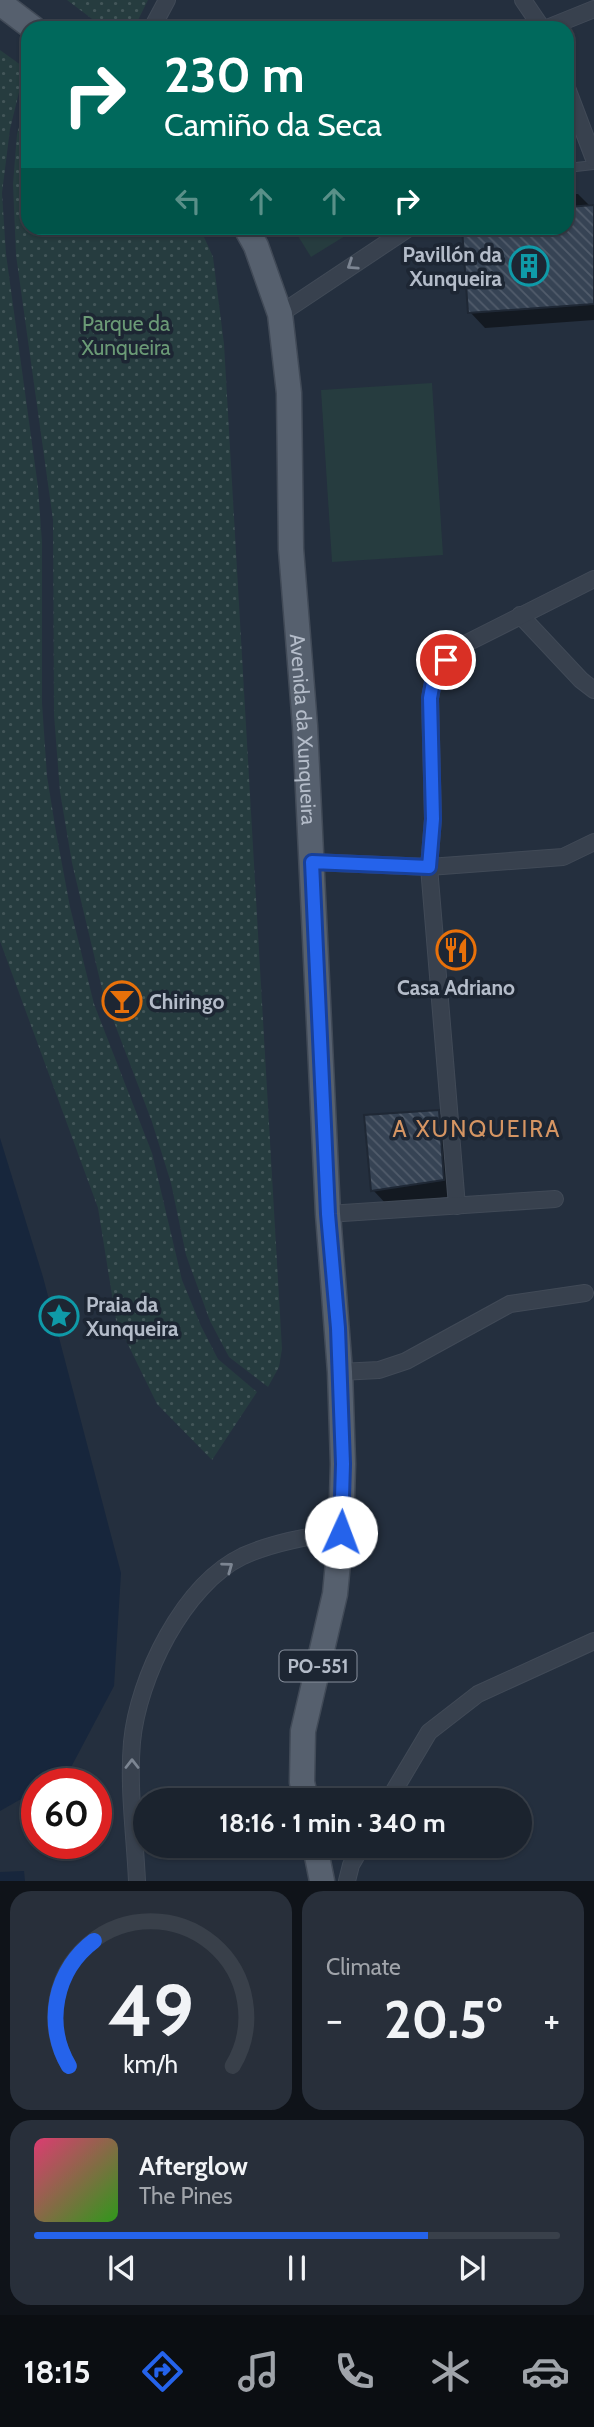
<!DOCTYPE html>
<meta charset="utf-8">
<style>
body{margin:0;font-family:Cabin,sans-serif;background:#282f3a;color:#f1f3f6;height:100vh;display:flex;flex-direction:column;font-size:26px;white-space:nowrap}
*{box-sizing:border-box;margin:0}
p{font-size:23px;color:#a0a4aa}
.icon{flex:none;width:38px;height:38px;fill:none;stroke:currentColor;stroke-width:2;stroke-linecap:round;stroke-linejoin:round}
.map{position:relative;height:1881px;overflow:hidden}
.sheet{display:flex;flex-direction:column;gap:10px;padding:10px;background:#0f1319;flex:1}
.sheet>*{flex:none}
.guide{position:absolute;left:21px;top:21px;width:553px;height:214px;border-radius:21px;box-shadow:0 2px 5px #0004,0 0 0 2px #39404a;background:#00695c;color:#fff;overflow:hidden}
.speed{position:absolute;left:21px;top:1768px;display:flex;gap:14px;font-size:35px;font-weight:700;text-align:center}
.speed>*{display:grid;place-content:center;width:91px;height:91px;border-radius:50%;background:#1b232e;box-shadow:0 2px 5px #0004,0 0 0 2px #39404a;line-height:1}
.speed .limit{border:10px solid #d22;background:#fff;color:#111}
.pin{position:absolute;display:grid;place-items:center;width:60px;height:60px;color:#fff;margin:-30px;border:4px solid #fff;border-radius:50%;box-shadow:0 2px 7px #0007}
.me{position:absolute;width:77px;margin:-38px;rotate:2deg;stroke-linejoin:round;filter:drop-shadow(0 0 5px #0008)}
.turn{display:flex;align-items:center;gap:24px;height:147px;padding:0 28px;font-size:32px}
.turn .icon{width:91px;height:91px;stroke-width:2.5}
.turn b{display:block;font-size:49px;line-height:60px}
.lanes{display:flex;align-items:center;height:66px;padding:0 28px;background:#0003;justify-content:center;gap:35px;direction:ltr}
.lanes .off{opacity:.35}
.big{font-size:52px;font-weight:700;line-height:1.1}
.sheet .tile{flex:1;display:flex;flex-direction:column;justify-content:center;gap:10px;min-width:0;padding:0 24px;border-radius:21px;background:#282f3a}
.sheet .dial{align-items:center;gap:0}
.dial svg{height:182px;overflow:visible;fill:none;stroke:#39404a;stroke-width:7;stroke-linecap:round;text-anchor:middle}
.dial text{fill:#f1f3f6;stroke:none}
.song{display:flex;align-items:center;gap:21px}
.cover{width:84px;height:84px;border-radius:10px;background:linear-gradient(135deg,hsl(340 70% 55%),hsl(110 70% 35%))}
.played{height:7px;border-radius:4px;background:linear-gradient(90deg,#2563eb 75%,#39404a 75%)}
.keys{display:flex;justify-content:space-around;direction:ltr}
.heat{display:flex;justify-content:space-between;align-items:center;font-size:38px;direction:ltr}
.sheet .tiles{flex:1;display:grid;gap:10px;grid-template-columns:1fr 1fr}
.tile:last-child{grid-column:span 2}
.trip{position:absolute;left:133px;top:1788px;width:399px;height:70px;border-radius:35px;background:#1b232e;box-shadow:0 2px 5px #0004,0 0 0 2px #39404a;font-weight:700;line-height:70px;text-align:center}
.tab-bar{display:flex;height:112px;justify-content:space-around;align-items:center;background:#0b0e12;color:#a0a4aa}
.tab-bar .icon{width:49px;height:49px}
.tab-bar .selected{color:#2563eb}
.tab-bar b{font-size:32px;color:#f1f3f6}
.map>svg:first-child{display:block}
.grass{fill:url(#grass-dots)}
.garden{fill:#263c3f}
.water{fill:#17263c}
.shadow{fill:#0007}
.building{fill:url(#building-back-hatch);stroke:#1f2835;stroke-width:2}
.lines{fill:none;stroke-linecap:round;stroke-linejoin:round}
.lane-casing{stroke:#414a57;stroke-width:10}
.street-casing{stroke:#414a57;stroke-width:18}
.primary-casing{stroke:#414a57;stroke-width:27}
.lane{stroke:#38414e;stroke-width:8}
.street{stroke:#38414e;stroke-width:16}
.primary{stroke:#56606e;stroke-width:24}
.oneway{stroke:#7c8592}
.route-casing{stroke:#184099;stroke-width:18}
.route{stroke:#2563eb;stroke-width:12}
.labels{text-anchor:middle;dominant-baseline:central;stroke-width:7;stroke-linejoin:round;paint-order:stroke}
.shield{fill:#1d2633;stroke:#878f9c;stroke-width:2}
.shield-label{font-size:19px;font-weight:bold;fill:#b4bcc9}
.poi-label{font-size:21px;font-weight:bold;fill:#b4bcc9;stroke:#1d2633;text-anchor:start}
.park-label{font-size:21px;fill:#6b9a76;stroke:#1d2633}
.street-label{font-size:21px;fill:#b4bcc9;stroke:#1d2633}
.neighbourhood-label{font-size:23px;letter-spacing:2px;fill:#d59563;stroke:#1d2633}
</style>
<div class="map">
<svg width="594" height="1881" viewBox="0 0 594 1881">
<defs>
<pattern id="grass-dots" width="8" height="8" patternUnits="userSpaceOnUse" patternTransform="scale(1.75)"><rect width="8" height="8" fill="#263c3f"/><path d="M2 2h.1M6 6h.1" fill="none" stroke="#435659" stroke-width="1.8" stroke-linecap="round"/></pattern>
<pattern id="building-back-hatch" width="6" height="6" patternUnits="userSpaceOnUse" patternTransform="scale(1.75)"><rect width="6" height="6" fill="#364354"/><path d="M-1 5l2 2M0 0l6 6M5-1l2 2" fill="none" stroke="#515c6b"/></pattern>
</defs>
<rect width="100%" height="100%" fill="#242f3e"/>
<!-- grass -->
<g class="grass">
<polygon points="67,0 148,0 134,28 104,28"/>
<polygon points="0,50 25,68 10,129 2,193 6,254 38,487 42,542 42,703 47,776 56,832 70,907 94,1004 152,1153 182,1280 201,1326 218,1359 257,1392 212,1460 157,1404 116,1320 98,1208 0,941"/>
<polygon points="28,94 28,228 200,228 213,257 224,344 282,1349 279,1367 268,1387 229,1357 210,1321 186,1255 171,1183 152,1122 103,993 72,863 60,792 54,715 53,520 16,255 13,184 17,134"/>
</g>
<!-- garden -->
<g class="garden">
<polygon points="293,228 358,228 311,257"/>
<polygon points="432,383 443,555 332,562 321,390"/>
</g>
<!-- water -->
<g class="water">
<polygon points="0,1138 43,1277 121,1573 114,1686 68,1773 50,1783 37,1783 37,1790 0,1811"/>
<polygon points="24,1871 25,1881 0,1881 0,1872"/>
</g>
<!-- shadow -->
<g class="shadow">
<polygon points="567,194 578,194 591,207 594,207 594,320 485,328 470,312 464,228 567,228"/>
<polygon points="438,1112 453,1127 459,1195 388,1206 373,1190"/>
</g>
<!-- building -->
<g class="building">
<polygon points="594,205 594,304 468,313 462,228 567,228 567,207"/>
<polygon points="439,1110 444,1180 371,1191 364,1115"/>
</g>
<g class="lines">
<!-- lane casing -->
<g class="lane-casing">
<polyline id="lane" points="567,168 594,165"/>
</g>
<!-- street casing -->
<g class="street-casing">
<g id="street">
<polyline points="523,0 542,28"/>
<polyline points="152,28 167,0"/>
<polyline points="547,28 594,9"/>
<polyline points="567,88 594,159"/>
<polyline points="280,314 409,228"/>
<polyline points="520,615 581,680 594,690"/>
<polyline points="312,862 429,867 563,857 594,842"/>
<polyline points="457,1206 429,867 433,819 430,698 434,677 446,660 463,645 594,579"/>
<polyline points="328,1214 555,1199"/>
<polyline points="340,1372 379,1370 406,1361 510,1304 585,1293"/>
<polyline points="388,1801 429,1732 478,1694 594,1641"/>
<path d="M 137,1881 C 135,1836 128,1788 132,1742 C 138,1678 183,1585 243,1556 C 274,1542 308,1536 341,1532"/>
<polyline points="347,1881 351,1865 362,1846"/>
</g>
</g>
<!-- primary casing -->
<g class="primary-casing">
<g id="primary">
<polyline points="0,3 33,28"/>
<path id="s1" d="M 246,228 L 256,246 L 280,314 L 289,393 L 291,549 L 305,726 L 328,1214 L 340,1372 L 343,1464 L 341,1532 L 335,1594 L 303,1731 L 302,1782 L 306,1801"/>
<polyline points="315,1846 322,1881"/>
</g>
</g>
<!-- lane -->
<use href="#lane" class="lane"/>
<!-- street -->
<use href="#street" class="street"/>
<!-- primary -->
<use href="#primary" class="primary"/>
</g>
<!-- one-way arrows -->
<defs><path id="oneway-chevron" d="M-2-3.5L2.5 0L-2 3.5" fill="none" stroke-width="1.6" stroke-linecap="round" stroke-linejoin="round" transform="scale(1.75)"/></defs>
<g class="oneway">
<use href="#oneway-chevron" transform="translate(352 265) rotate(146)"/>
<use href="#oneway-chevron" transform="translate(228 1567) rotate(-36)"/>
<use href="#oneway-chevron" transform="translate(132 1764) rotate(-90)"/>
</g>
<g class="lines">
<!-- route casing -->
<g class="route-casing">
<polyline id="route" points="341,1532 343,1464 338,1328 328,1214 312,862 429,867 433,819 430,698 434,677 446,660"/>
</g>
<!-- route -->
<use href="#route" class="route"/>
</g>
<!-- icons -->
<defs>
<g id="building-ring" transform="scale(2.0125)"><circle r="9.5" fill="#1d2633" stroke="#0f9aa8" stroke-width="1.5"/><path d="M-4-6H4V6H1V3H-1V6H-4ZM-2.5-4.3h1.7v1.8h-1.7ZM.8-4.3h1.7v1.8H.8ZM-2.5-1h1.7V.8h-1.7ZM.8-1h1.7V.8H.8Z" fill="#0f9aa8"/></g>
<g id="restaurant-ring" transform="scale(2.0125)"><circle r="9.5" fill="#1d2633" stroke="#e8710a" stroke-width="1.5"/><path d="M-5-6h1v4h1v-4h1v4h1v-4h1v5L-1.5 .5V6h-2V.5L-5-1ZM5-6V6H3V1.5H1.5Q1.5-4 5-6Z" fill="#e8710a"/></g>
<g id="bar-ring" transform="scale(2.0125)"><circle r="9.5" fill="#1d2633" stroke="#e8710a" stroke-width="1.5"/><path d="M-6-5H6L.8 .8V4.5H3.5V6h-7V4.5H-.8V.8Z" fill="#e8710a"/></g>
<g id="sight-ring" transform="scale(2.0125)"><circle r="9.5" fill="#1d2633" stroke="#0f9aa8" stroke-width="1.5"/><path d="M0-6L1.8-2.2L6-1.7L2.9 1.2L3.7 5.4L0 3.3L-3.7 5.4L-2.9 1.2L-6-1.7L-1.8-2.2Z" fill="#0f9aa8"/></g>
</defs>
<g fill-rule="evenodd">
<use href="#building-ring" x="529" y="266"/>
<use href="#restaurant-ring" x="456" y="950"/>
<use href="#bar-ring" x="122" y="1001"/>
<use href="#sight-ring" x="59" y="1316"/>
</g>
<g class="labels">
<!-- shield labels -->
<rect class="shield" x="279.5" y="1650.5" width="77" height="31" rx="5"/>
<g class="shield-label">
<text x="318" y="1666">PO-551</text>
</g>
<!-- poi labels -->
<g class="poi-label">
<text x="502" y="254" text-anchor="end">Pavillón da<tspan x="502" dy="24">Xunqueira</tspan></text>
<text x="456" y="987" text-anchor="middle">Casa Adriano</text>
<text x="149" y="1001">Chiringo</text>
<text x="86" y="1304">Praia da<tspan x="86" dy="24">Xunqueira</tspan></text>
</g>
<!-- park labels -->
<g class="park-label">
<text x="126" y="323">Parque da<tspan x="126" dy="24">Xunqueira</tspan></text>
</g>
<!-- street labels -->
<g class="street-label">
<text stroke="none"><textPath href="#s1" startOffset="509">Avenida da Xunqueira</textPath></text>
</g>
<!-- neighbourhood labels -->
<g class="neighbourhood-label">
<text x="477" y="1129">A XUNQUEIRA</text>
</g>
</g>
</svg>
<div class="speed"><div class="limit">60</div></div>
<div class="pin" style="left:446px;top:660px;background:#d93025"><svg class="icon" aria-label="arrive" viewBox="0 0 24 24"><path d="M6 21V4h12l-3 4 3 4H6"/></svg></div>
<svg class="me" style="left:341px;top:1532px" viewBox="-20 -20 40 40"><circle r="19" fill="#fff"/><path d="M0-13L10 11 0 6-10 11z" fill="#2563eb"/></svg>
<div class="trip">18:16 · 1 min · 340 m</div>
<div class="guide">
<div class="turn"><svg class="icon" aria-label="right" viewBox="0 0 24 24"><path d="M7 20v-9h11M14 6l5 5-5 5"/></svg><div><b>230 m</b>Camiño da Seca</div></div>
<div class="lanes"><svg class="icon off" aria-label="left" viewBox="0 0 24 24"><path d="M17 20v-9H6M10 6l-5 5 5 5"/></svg><svg class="icon off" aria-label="ahead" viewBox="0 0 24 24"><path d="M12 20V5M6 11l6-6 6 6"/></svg><svg class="icon off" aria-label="ahead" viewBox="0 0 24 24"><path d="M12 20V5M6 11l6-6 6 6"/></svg><svg class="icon" aria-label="right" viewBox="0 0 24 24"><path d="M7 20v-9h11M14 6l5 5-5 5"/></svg></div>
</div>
</div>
<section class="sheet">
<div class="tiles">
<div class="tile dial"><svg viewBox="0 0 100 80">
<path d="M14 69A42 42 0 1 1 86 69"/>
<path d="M14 69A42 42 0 0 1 25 14" stroke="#2563eb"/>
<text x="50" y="56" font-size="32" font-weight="700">49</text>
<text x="50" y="72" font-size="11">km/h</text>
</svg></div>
<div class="tile"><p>Climate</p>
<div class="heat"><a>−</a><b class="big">20.5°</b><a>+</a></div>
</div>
<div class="tile">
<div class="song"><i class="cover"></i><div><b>Afterglow</b><p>The Pines</p></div></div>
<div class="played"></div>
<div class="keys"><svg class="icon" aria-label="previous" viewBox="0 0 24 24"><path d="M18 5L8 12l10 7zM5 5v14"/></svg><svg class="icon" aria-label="pause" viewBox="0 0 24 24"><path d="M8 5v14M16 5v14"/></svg><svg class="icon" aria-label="next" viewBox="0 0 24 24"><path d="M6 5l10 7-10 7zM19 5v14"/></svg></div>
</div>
</div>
</section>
<nav class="tab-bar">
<b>18:15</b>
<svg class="icon selected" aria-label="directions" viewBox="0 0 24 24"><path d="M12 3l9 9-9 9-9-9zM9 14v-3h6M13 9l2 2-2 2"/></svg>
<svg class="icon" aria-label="music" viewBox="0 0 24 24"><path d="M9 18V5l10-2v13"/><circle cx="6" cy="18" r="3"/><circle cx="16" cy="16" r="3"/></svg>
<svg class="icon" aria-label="phone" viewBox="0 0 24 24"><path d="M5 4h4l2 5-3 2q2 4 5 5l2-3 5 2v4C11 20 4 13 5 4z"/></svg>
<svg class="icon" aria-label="climate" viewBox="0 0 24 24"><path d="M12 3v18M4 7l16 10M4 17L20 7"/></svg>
<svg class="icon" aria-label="car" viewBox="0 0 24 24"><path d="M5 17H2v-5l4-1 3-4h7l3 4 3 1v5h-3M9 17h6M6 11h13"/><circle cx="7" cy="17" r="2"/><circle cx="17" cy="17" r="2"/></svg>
</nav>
